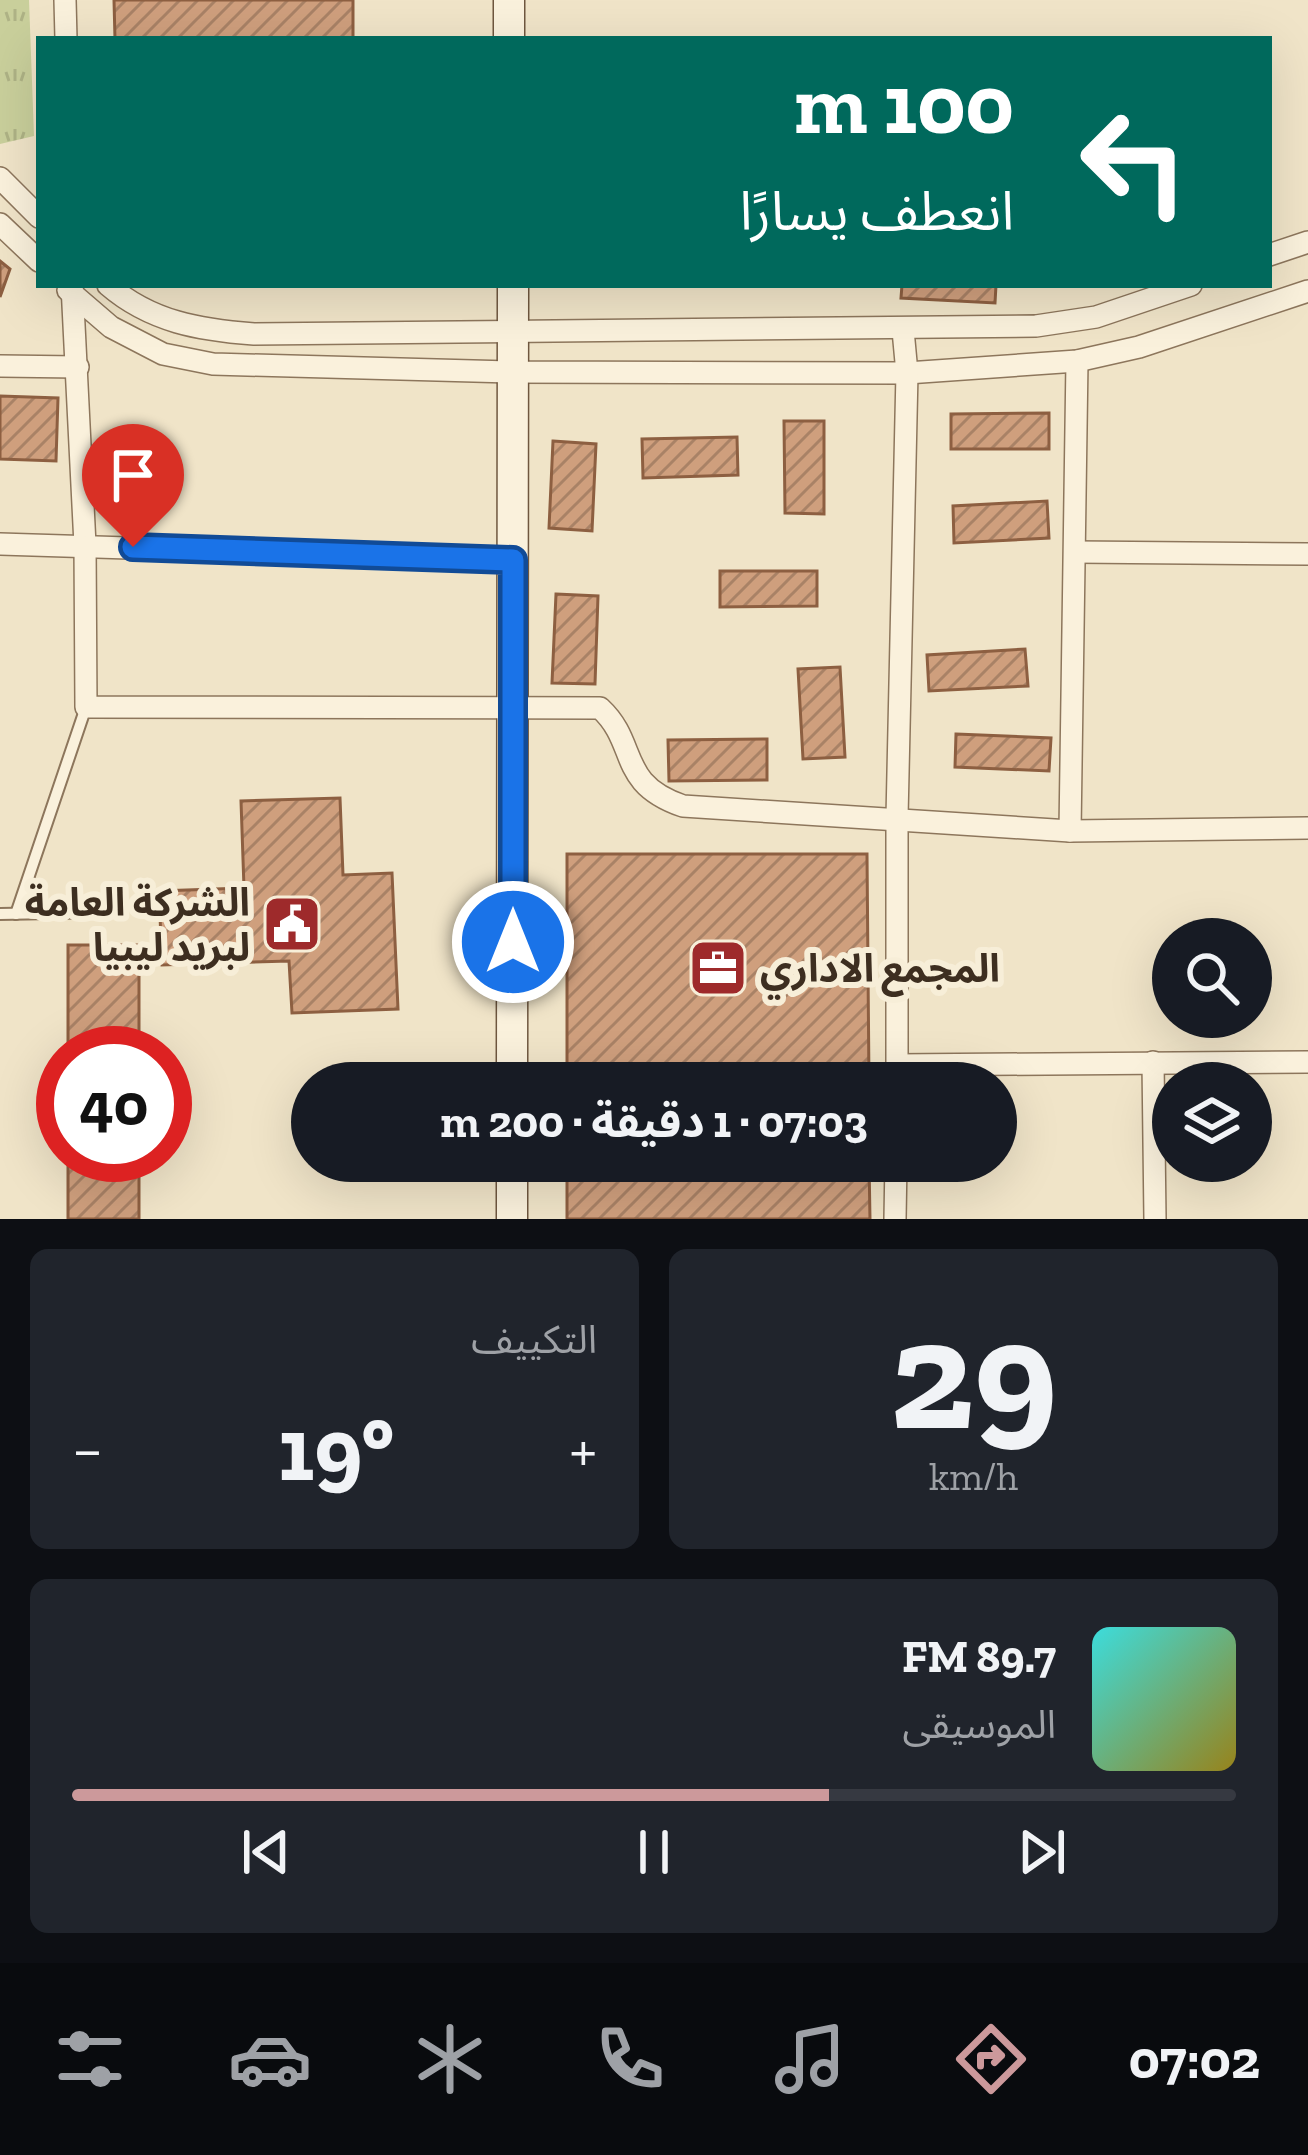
<!DOCTYPE html>
<html lang="ar">
<meta charset="utf-8">
<style>
body{margin:0;font-family:"Zilla Slab","Noto Sans Arabic",serif;background:#20242c;color:#f1f3f6;direction:rtl;height:100vh;display:flex;flex-direction:column;font-size:45px;white-space:nowrap}
*{box-sizing:border-box;margin:0}
p{font-size:39px;color:#9ea1a6}
.icon{flex:none;width:66px;height:66px;fill:none;stroke:currentColor;stroke-width:2;stroke-linecap:round;stroke-linejoin:round}
.map{position:relative;height:1219px;overflow:hidden;direction:ltr}
.details{display:flex;flex-direction:column;gap:30px;padding:30px;background:#0d0f14;flex:1}
.details>*{flex:none}
.guide{position:absolute;left:36px;top:36px;width:1236px;height:252px;border-radius:0px;box-shadow:0 12px 48px #0002;direction:rtl;background:#00695c;color:#fff;overflow:hidden}
.tools{position:absolute;left:1152px;top:918px;display:grid;gap:24px}
.tools a{display:grid;place-items:center;width:120px;height:120px;border-radius:50%;background:#171b24;box-shadow:0 12px 48px #0002;font-size:60px}
.speed{position:absolute;left:36px;top:1026px;display:flex;gap:24px;font-size:60px;font-weight:700;text-align:center}
.speed>*{display:grid;place-content:center;width:156px;height:156px;border-radius:50%;background:#171b24;box-shadow:0 12px 48px #0002;line-height:1}
.speed .limit{border:18px solid #d22;background:#fff;color:#111}
.pin{position:absolute;display:grid;place-items:center;width:102px;height:102px;color:#fff;margin:-123px -51px;border-radius:50% 50% 50% 0;rotate:-45deg;box-shadow:0 0 12px #0007}
.pin .icon{rotate:45deg}
.me{position:absolute;width:132px;margin:-66px;rotate:0deg;stroke-linejoin:round;filter:drop-shadow(0 0 9px #0008)}
.turn{display:flex;align-items:center;gap:42px;height:252px;padding:0 60px;font-size:54px}
.turn .icon{width:156px;height:156px;stroke-width:2.5}
.turn b{display:block;font-size:84px;line-height:102px}
.big{font-size:90px;font-weight:700;line-height:1.1}
.details .card{flex:1;display:flex;flex-direction:column;justify-content:center;gap:18px;min-width:0;padding:0 42px;border-radius:18px;background:#20242c}
.details .dial{align-items:center;gap:0}
.dial b{font-size:156px;line-height:1}
.song{display:flex;align-items:center;gap:36px}
.cover{width:144px;height:144px;border-radius:18px;background:linear-gradient(135deg,hsl(180 70% 55%),hsl(50 70% 35%))}
.played{height:12px;border-radius:6px;background:linear-gradient(90deg,#cc999b 65%,#363941 65%)}
.keys{display:flex;justify-content:space-around;direction:ltr}
.heat{display:flex;justify-content:space-between;align-items:center;font-size:66px;direction:ltr}
.details .tiles{flex:1;display:grid;gap:30px;grid-template-columns:1fr 1fr}
.card:last-child{grid-column:span 2}
.trip{position:absolute;left:291px;top:1062px;width:726px;height:120px;border-radius:60px;background:#171b24;box-shadow:0 12px 48px #0002;font-weight:700;line-height:120px;text-align:center;direction:rtl}
.menu{display:flex;height:192px;justify-content:space-around;align-items:center;background:#090b0e;color:#9ea1a6}
.menu .icon{width:84px;height:84px}
.menu .selected{color:#cc999b}
.menu b{font-size:54px;color:#f1f3f6}
.map>svg:first-child{display:block}
.park{fill:url(#park-tufts)}
.building{fill:url(#building-hatch);stroke:#8d5f41;stroke-width:3}
.lines{fill:none;stroke-linecap:round;stroke-linejoin:round}
.lane-casing{stroke:#8d765c;stroke-width:14}
.street-casing{stroke:#8d765c;stroke-width:24}
.secondary-casing{stroke:#6f573f;stroke-width:33}
.lane{stroke:#faf1dc;stroke-width:10}
.street{stroke:#faf1dc;stroke-width:21}
.secondary{stroke:#faf1dc;stroke-width:30}
.route-casing{stroke:#114b97;stroke-width:30}
.route{stroke:#1a73e8;stroke-width:21}
.labels{text-anchor:middle;dominant-baseline:central;stroke-width:12;stroke-linejoin:round;paint-order:stroke}
.poi-label{font-size:39px;font-weight:bold;fill:#3d2e20;stroke:#f7eed8;text-anchor:end}
</style>
<div class="map">
<svg width="1308" height="1219" viewBox="0 0 1308 1219">
<defs>
<pattern id="park-tufts" width="24" height="20" patternUnits="userSpaceOnUse" patternTransform="scale(3)"><rect width="24" height="20" fill="#c9cf9b"/><path d="M3 7l-1-3M5 7V3M7 7l1-3M15 17l-1-3M17 17v-4M19 17l1-3" fill="none" stroke="#aeb285"/></pattern>
<pattern id="building-hatch" width="6" height="6" patternUnits="userSpaceOnUse" patternTransform="scale(3)"><rect width="6" height="6" fill="#cf9f7d"/><path d="M-1 1l2-2M0 6l6-6M5 7l2-2" fill="none" stroke="#a98266"/></pattern>
</defs>
<rect width="100%" height="100%" fill="#f0e4c8"/>
<!-- park -->
<polygon class="park" points="0,0 29,0 34,136 0,144"/>
<!-- building -->
<g class="building">
<polygon points="114,0 353,0 353,39 115,39"/>
<polygon points="0,261 10,269 0,297"/>
<polygon points="902,285 996,285 995,303 901,298"/>
<polygon points="0,396 58,398 56,461 0,459"/>
<polygon points="1049,413 1049,449 951,449 951,414"/>
<polygon points="784,421 824,421 824,514 785,513"/>
<polygon points="737,437 738,475 643,478 642,439"/>
<polygon points="553,441 596,444 592,531 549,528"/>
<polygon points="1047,501 1049,538 954,543 953,506"/>
<polygon points="720,571 817,571 817,606 720,607"/>
<polygon points="556,594 598,596 595,684 552,683"/>
<polygon points="1025,649 1028,686 929,691 927,655"/>
<polygon points="840,667 845,757 803,759 798,669"/>
<polygon points="956,734 1051,738 1049,771 955,767"/>
<polygon points="767,739 767,780 669,781 668,740"/>
<polygon points="340,798 343,875 392,873 398,1009 292,1013 289,961 162,965 159,891 244,888 241,801"/>
<polygon points="567,854 867,854 869,1083 567,1083"/>
<rect x="68" y="945" width="71" height="108"/>
<rect x="68" y="1155" width="71" height="64"/>
<polygon points="567,1161 869,1161 870,1219 567,1219"/>
</g>
<g class="lines">
<!-- lane casing -->
<g class="lane-casing">
<g id="lane">
<polyline points="0,914 109,912"/>
<polyline points="16,914 86,707"/>
</g>
</g>
<!-- street casing -->
<g class="street-casing">
<g id="street">
<polyline points="65,0 66,39"/>
<polyline points="0,178 39,217"/>
<polyline points="0,224 39,261"/>
<polyline points="1269,255 1308,242"/>
<path d="M 72,285 L 85,545 L 86,707 L 600,708 C 639,744 616,783 683,806 L 1070,831 L 1308,828"/>
<path d="M 108,285 C 151,322 200,330 254,334 L 1036,326 L 1096,317 L 1191,285"/>
<polyline points="68,290 111,327 163,354 213,364 513,372 907,373 1077,361 1139,347 1308,291"/>
<polyline points="0,366 78,367"/>
<polyline points="0,544 513,560"/>
<polyline points="1075,552 1308,554"/>
<polyline points="1070,831 1077,361"/>
<polyline points="1153,1062 1155,1219"/>
<polyline points="897,1065 1308,1062"/>
<polyline points="897,1083 897,817 907,373 903,330"/>
<polyline points="895,1219 896,1161"/>
</g>
</g>
<!-- secondary casing -->
<g class="secondary-casing">
<g id="secondary">
<polyline points="509,0 509,39"/>
<polyline points="512,1083 513,285"/>
<polyline points="512,1219 512,1161"/>
</g>
</g>
<!-- lane -->
<use href="#lane" class="lane"/>
<!-- street -->
<use href="#street" class="street"/>
<!-- secondary -->
<use href="#secondary" class="secondary"/>
</g>
<g class="lines">
<!-- route casing -->
<g class="route-casing">
<polyline id="route" points="133,547 513,560 513,942"/>
</g>
<!-- route -->
<use href="#route" class="route"/>
</g>
<!-- icons -->
<defs>
<g id="civic-square" transform="scale(3)"><rect x="-9" y="-9" width="18" height="18" rx="4" fill="#9e2a2b" stroke="#f7eed8"/><path d="M-.6-6.5H3V-4.5H.6V-3L4-1V1h2V6H-6V1h2V-1L-.6-3ZM-1.2 2.5V6h2.4V2.5Z" fill="#fff"/></g>
<g id="office-square" transform="scale(3)"><rect x="-9" y="-9" width="18" height="18" rx="4" fill="#9e2a2b" stroke="#f7eed8"/><path d="M-6-3h4V-5.5h4V-3h4V5H-6ZM-1-4.5V-3h2v-1.5ZM-6 0V1H6V0Z" fill="#fff"/></g>
</defs>
<g fill-rule="evenodd">
<use href="#civic-square" x="292" y="924"/>
<use href="#office-square" x="718" y="968"/>
</g>
<g class="labels">
<!-- poi labels -->
<g class="poi-label">
<text x="250" y="902">الشركة العامة<tspan x="250" dy="45">لبريد ليبيا</tspan></text>
<text x="760" y="968" text-anchor="start">المجمع الاداري</text>
</g>
</g>
</svg>
<div class="tools">
<a><svg class="icon" aria-label="search" viewBox="0 0 24 24"><circle cx="10" cy="10" r="6"/><path d="M15 15l6 6"/></svg></a>
<a><svg class="icon" aria-label="layers" viewBox="0 0 24 24"><path d="M12 4l9 5-9 5-9-5zM3 14l9 5 9-5"/></svg></a>
</div>
<div class="speed"><div class="limit">40</div></div>
<div class="pin" style="left:133px;top:547px;background:#d93025"><svg class="icon" aria-label="arrive" viewBox="0 0 24 24"><path d="M6 21V4h12l-3 4 3 4H6"/></svg></div>
<svg class="me" style="left:513px;top:942px" viewBox="-20 -20 40 40"><circle r="17" fill="#1a73e8" stroke="#fff" stroke-width="3"/><path d="M0-11L8 9 0 5-8 9z" fill="#fff"/></svg>
<div class="trip">07:03 · 1 دقيقة · 200 m</div>
<div class="guide">
<div class="turn"><svg class="icon" aria-label="left" viewBox="0 0 24 24"><path d="M17 20v-9H6M10 6l-5 5 5 5"/></svg><div><b>100 m</b>انعطف يسارًا</div></div>
</div>
</div>
<section class="details">
<div class="tiles">
<div class="card dial"><b>29</b><p>km/h</p></div>
<div class="card"><p>التكييف</p>
<div class="heat"><a>−</a><b class="big">19°</b><a>+</a></div>
</div>
<div class="card">
<div class="song"><i class="cover"></i><div><b>89.7 FM</b><p>الموسيقى</p></div></div>
<div class="played"></div>
<div class="keys"><svg class="icon" aria-label="previous" viewBox="0 0 24 24"><path d="M18 5L8 12l10 7zM5 5v14"/></svg><svg class="icon" aria-label="pause" viewBox="0 0 24 24"><path d="M8 5v14M16 5v14"/></svg><svg class="icon" aria-label="next" viewBox="0 0 24 24"><path d="M6 5l10 7-10 7zM19 5v14"/></svg></div>
</div>
</div>
</section>
<nav class="menu">
<b>07:02</b>
<svg class="icon selected" aria-label="directions" viewBox="0 0 24 24"><path d="M12 3l9 9-9 9-9-9zM9 14v-3h6M13 9l2 2-2 2"/></svg>
<svg class="icon" aria-label="music" viewBox="0 0 24 24"><path d="M9 18V5l10-2v13"/><circle cx="6" cy="18" r="3"/><circle cx="16" cy="16" r="3"/></svg>
<svg class="icon" aria-label="phone" viewBox="0 0 24 24"><path d="M5 4h4l2 5-3 2q2 4 5 5l2-3 5 2v4C11 20 4 13 5 4z"/></svg>
<svg class="icon" aria-label="climate" viewBox="0 0 24 24"><path d="M12 3v18M4 7l16 10M4 17L20 7"/></svg>
<svg class="icon" aria-label="car" viewBox="0 0 24 24"><path d="M5 17H2v-5l4-1 3-4h7l3 4 3 1v5h-3M9 17h6M6 11h13"/><circle cx="7" cy="17" r="2"/><circle cx="17" cy="17" r="2"/></svg>
<svg class="icon" aria-label="filters" viewBox="0 0 24 24"><path d="M4 7h16M4 17h16"/><circle cx="9" cy="7" r="2"/><circle cx="15" cy="17" r="2"/></svg>
</nav>
